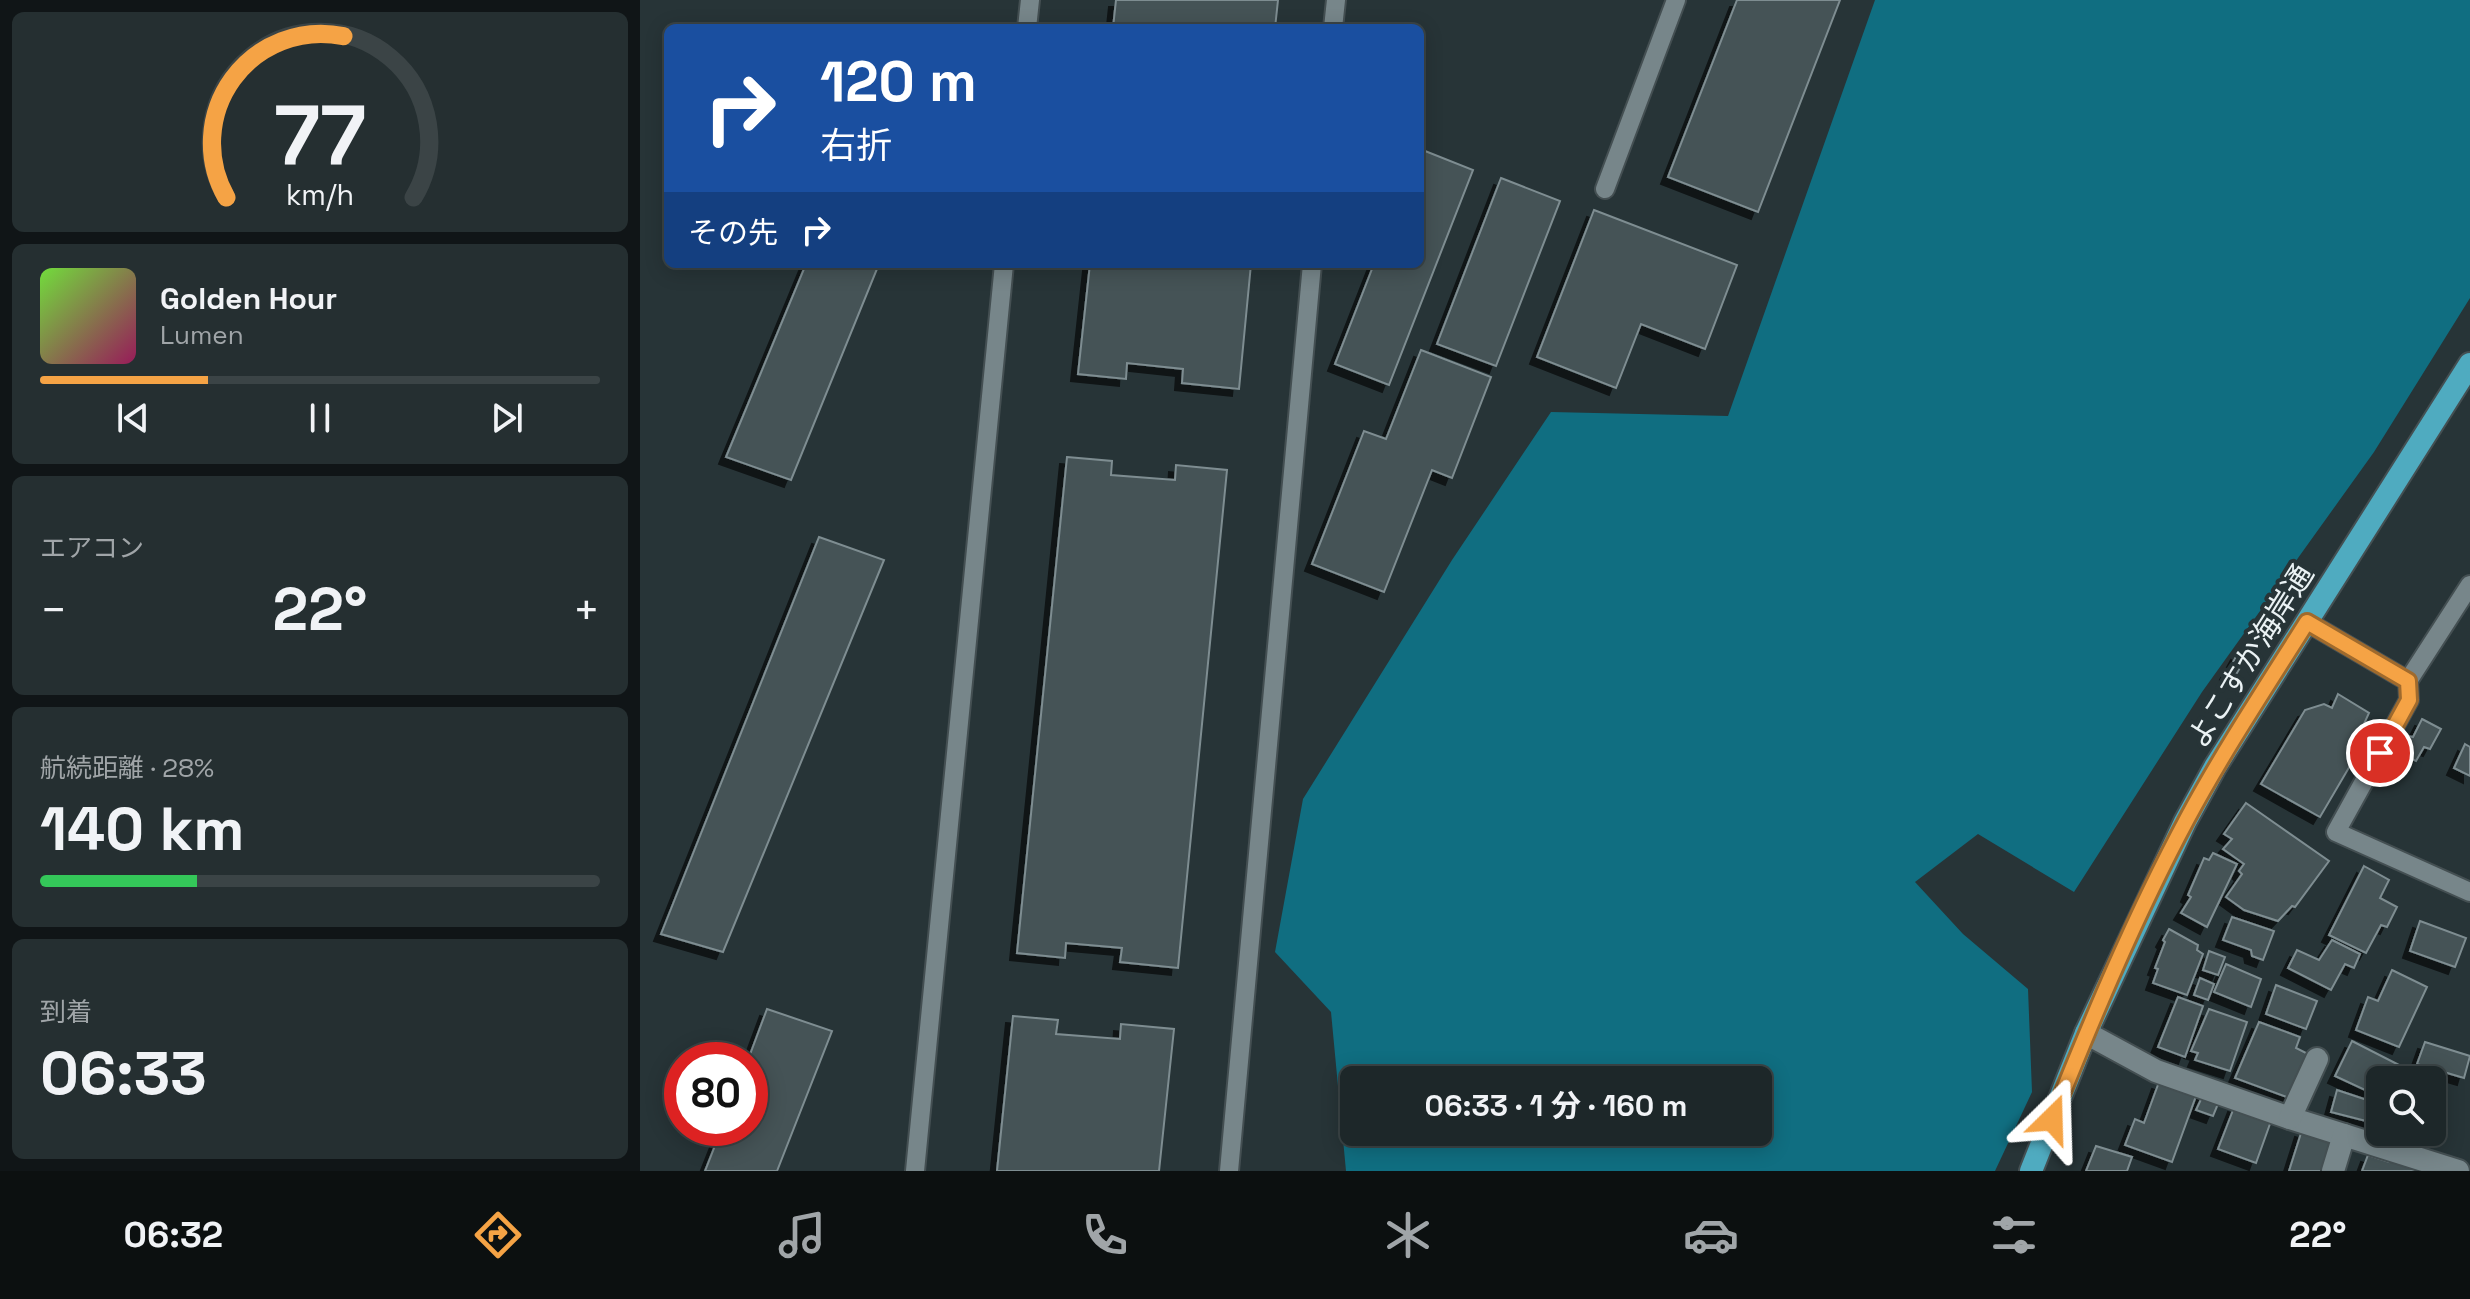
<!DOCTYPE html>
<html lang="ja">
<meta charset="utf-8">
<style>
body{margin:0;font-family:"Space Grotesk","Noto Sans JP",sans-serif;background:#252f31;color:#f1f3f6;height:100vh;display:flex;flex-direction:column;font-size:30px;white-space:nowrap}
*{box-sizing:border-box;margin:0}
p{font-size:26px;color:#a0a5a8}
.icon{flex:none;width:44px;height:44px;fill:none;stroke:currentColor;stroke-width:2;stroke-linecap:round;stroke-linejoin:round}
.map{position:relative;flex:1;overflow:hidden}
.details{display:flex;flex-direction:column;gap:12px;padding:12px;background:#101517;width:640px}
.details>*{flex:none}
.hud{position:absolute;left:24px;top:24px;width:760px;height:244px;border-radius:12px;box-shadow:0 4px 20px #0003,0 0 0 2px #3b4446;background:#1a4fa0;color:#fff;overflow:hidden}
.fabs{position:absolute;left:1726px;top:1066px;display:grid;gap:16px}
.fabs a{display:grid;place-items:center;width:80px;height:80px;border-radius:12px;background:#1d2729;box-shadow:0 4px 20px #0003,0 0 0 2px #3b4446;font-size:40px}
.speed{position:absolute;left:24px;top:1042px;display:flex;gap:16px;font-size:40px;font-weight:700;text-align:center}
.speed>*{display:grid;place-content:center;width:104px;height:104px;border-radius:50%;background:#1d2729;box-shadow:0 4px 20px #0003,0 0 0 2px #3b4446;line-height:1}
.speed .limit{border:12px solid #d22;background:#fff;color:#111}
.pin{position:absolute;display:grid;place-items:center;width:68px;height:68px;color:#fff;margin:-34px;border:4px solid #fff;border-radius:50%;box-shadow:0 2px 8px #0007}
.me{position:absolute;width:88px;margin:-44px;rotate:22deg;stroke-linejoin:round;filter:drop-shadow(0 0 6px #0008)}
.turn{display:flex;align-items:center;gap:28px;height:168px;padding:0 24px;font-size:36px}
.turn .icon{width:104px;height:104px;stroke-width:2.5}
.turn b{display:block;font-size:56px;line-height:68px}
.then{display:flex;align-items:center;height:76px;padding:0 24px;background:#0003;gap:16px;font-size:30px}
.big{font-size:60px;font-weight:700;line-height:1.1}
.details .widget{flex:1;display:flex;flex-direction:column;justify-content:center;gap:12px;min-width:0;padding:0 28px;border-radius:12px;background:#252f31}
.details .dial{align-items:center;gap:0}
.dial svg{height:208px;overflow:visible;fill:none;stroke:#3b4446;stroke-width:7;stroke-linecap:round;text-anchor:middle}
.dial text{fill:#f1f3f6;stroke:none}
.song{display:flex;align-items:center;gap:24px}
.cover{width:96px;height:96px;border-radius:12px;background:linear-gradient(135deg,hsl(100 70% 55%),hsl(330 70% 35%))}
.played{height:8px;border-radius:4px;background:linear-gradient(90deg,#f5a345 30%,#3b4446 30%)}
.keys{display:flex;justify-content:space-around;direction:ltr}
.heat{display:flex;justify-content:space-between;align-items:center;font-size:44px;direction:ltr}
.charge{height:12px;border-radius:6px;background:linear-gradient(90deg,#34c759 28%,#3b4446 0)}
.trip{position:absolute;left:700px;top:1066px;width:432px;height:80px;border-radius:12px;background:#1d2729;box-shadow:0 4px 20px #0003,0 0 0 2px #3b4446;font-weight:700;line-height:80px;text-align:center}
.dock{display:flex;height:128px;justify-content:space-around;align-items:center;background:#0c1010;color:#a0a5a8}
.dock .icon{width:56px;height:56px}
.dock .selected{color:#f5a345}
.dock b{font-size:36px;color:#f1f3f6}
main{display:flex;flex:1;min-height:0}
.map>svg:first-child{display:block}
.forest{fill:#106e81;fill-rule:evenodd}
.building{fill:#445256;stroke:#7e8d91;stroke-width:2;filter:url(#shadow)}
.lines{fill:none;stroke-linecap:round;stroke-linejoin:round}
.service-casing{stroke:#444f52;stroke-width:22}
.minor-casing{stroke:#444f52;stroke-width:26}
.trunk-casing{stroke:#444f52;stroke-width:26}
.service{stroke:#77868a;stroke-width:18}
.minor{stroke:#77868a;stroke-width:22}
.trunk{stroke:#4fabc0;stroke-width:22}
.route-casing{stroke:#9f6a2d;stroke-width:20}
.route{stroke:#f5a345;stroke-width:14}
.labels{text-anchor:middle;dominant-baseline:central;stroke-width:8;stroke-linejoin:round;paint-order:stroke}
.street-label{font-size:30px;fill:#eaf2f4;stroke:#273437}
</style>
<main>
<section class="details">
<div class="widget dial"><svg viewBox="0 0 100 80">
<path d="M14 69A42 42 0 1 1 86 69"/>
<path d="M14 69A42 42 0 0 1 59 7" stroke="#f5a345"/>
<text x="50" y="56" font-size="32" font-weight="700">77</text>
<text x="50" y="72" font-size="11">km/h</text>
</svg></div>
<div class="widget">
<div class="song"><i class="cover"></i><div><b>Golden Hour</b><p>Lumen</p></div></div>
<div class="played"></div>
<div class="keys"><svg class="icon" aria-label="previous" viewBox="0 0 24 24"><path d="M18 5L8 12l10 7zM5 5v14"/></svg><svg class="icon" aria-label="pause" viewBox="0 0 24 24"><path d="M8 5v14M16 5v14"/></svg><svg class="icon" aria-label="next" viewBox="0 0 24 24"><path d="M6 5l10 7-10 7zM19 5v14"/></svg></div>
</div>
<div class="widget"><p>エアコン</p>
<div class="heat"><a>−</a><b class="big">22°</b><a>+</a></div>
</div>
<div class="widget"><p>航続距離 · 28%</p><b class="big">140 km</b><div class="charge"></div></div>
<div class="widget"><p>到着</p><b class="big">06:33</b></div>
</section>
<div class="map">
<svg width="1830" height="1171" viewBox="0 0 1830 1171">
<defs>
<filter id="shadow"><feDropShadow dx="-7" dy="7" stdDeviation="0" flood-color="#0009"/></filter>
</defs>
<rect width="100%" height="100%" fill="#273437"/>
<!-- forest -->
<path class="forest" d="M 1235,0 L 1830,0 L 1830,298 L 1734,452 L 1562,692 L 1434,892 L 1338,834 L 1275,882 L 1323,934 L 1388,989 L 1392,1092 L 1355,1171 L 706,1171 L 691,1012 L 635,952 L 663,799 L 812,560 L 911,412 L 1088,416 ZM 714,1080 L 1118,1080 L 1118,1132 L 714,1132 Z"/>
<!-- building -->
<g class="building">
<polygon points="476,0 638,0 635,28 473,28"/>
<polygon points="1097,0 1200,0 1118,212 1028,177"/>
<polygon points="780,149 833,170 749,385 695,364 734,264 780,264"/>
<polygon points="861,178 920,201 856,366 797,344"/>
<polygon points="954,210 1097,265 1065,349 1001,324 976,388 897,357"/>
<polygon points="166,264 239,264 151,480 86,457"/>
<polygon points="450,264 611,264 599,389 542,383 543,369 487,363 486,379 438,374"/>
<polygon points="781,350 851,377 812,478 792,470 744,592 672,564 724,431 746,439"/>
<polygon points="427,457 472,461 471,475 535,480 536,465 587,470 538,968 480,962 482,948 426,943 425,958 377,953"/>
<polygon points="179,537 244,560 83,952 21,934"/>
<polygon points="1598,653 1605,659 1594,678 1587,673"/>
<polygon points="1698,694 1729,713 1723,726 1731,730 1680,817 1621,784 1665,710 1684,704 1692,708"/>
<polygon points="1782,719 1801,729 1790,749 1784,747 1776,761 1758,753 1768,736 1773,737"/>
<polygon points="1825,744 1830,747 1830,776 1814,768"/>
<polygon points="1606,803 1689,861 1655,907 1652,906 1638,921 1604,910 1586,897 1602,874 1599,871 1604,864 1583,849 1592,839 1584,834"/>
<polygon points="1573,853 1597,864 1567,927 1541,913 1551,897 1548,895 1564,858 1569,860"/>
<polygon points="1724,866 1749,880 1740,898 1757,907 1747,927 1741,925 1726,953 1689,935"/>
<polygon points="1592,917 1634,931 1623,960 1612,956 1611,950 1583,940"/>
<polygon points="1780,921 1826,938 1815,967 1770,951"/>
<polygon points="1529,929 1558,945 1557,950 1563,954 1547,995 1513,983 1518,969 1515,968 1525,942 1523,940"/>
<polygon points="1692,940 1720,954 1714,968 1705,964 1691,990 1648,968 1657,950 1679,960"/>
<polygon points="1569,951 1585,957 1578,975 1563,970"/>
<polygon points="1586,964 1621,979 1611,1007 1574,992"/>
<polygon points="1752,970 1787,987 1759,1047 1716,1030 1728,997 1738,1001"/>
<polygon points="1560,978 1574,984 1568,1000 1554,995"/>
<polygon points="1636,985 1677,1001 1666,1029 1626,1014"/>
<polygon points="1538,997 1563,1006 1545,1057 1518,1047"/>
<polygon points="127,1009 192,1031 137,1171 65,1171 82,1128 110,1128 110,1060 108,1060"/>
<polygon points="1569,1009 1607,1022 1590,1071 1555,1060 1558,1053 1551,1051"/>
<polygon points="373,1016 418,1020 416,1034 480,1039 481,1024 534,1029 519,1171 357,1171"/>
<polygon points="1619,1022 1660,1037 1656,1048 1670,1055 1652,1099 1595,1078"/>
<polygon points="1712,1041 1761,1066 1753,1080 1740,1080 1740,1097 1695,1076"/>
<polygon points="1785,1042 1830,1056 1824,1078 1777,1064"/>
<polygon points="1766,1072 1790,1080 1763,1080"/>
<polygon points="1792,1081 1803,1084 1792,1116"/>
<polygon points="1519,1082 1556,1096 1532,1162 1485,1145 1495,1119 1504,1123"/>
<polygon points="1697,1090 1736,1103 1730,1122 1691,1112"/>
<polygon points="1564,1093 1580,1099 1573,1116 1556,1110"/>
<polygon points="1595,1105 1631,1121 1616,1163 1578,1149"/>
<polygon points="1662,1130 1692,1140 1683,1171 1649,1171"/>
<polygon points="1744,1132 1787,1132 1781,1147 1743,1134"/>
<polygon points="1456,1146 1492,1157 1487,1171 1446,1171"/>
<polygon points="1728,1155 1749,1162 1750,1156 1778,1168 1777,1171 1722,1171"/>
</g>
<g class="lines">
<!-- service casing -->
<g class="service-casing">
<g id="service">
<polyline points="387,28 390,0"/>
<polyline points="693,28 696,0"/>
<polyline points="965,189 1036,0"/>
<polyline points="1667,622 1768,681 1769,700 1696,832 1830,892"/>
<polyline points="1768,681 1830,585"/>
<polyline points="275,1171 364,264"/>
<polyline points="589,1171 672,264"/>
</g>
</g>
<!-- minor casing -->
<g class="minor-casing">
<g id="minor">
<polyline points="1446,1033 1516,1071 1650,1118 1818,1171"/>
<polyline points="1650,1118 1677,1059"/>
<polyline points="1693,1171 1704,1135"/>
</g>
</g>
<!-- trunk casing -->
<g class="trunk-casing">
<polyline id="trunk" points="1391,1171 1446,1033 1545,822 1575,767 1830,364"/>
</g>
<!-- service -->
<use href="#service" class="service"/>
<!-- minor -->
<use href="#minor" class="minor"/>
<!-- trunk -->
<use href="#trunk" class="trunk"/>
</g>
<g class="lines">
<!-- route casing -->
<g class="route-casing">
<path id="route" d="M 1412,1119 C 1453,1017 1495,916 1547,819 C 1583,752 1626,687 1667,622 L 1768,681 L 1769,700 L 1740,753"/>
</g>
<!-- route -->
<use href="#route" class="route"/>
</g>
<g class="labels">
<!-- street labels -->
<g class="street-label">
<text transform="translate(1610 656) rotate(-58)">よこすか海岸通</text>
</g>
</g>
</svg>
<div class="fabs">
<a><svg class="icon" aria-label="search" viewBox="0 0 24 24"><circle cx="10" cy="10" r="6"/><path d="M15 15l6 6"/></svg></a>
</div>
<div class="speed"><div class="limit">80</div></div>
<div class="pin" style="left:1740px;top:753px;background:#d93025"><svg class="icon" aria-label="arrive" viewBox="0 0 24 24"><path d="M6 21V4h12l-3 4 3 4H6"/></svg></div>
<svg class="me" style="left:1412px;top:1119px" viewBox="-20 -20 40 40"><path d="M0-17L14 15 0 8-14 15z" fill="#f5a345" stroke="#fff" stroke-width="4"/></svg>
<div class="trip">06:33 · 1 分 · 160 m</div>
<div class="hud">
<div class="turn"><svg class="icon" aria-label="right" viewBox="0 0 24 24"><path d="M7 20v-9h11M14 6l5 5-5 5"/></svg><div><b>120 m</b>右折</div></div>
<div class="then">その先<svg class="icon" aria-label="right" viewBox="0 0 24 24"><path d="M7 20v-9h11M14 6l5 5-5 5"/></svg></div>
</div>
</div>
</main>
<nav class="dock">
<b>06:32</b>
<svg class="icon selected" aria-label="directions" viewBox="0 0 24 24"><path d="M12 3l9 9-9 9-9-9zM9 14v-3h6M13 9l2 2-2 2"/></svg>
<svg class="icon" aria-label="music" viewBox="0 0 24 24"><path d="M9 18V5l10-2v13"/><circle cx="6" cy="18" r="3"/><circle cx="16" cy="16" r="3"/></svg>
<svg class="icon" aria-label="phone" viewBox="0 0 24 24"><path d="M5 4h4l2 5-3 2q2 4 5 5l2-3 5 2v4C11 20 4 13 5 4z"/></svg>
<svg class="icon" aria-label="climate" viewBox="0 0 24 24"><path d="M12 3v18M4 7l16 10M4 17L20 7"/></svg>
<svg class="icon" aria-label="car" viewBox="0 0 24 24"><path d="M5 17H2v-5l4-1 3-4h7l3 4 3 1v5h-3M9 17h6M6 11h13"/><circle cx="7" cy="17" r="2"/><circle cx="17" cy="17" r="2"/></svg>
<svg class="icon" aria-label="filters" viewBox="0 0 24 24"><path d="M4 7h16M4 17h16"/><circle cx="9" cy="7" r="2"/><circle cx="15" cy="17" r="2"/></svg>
<b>22°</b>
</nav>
